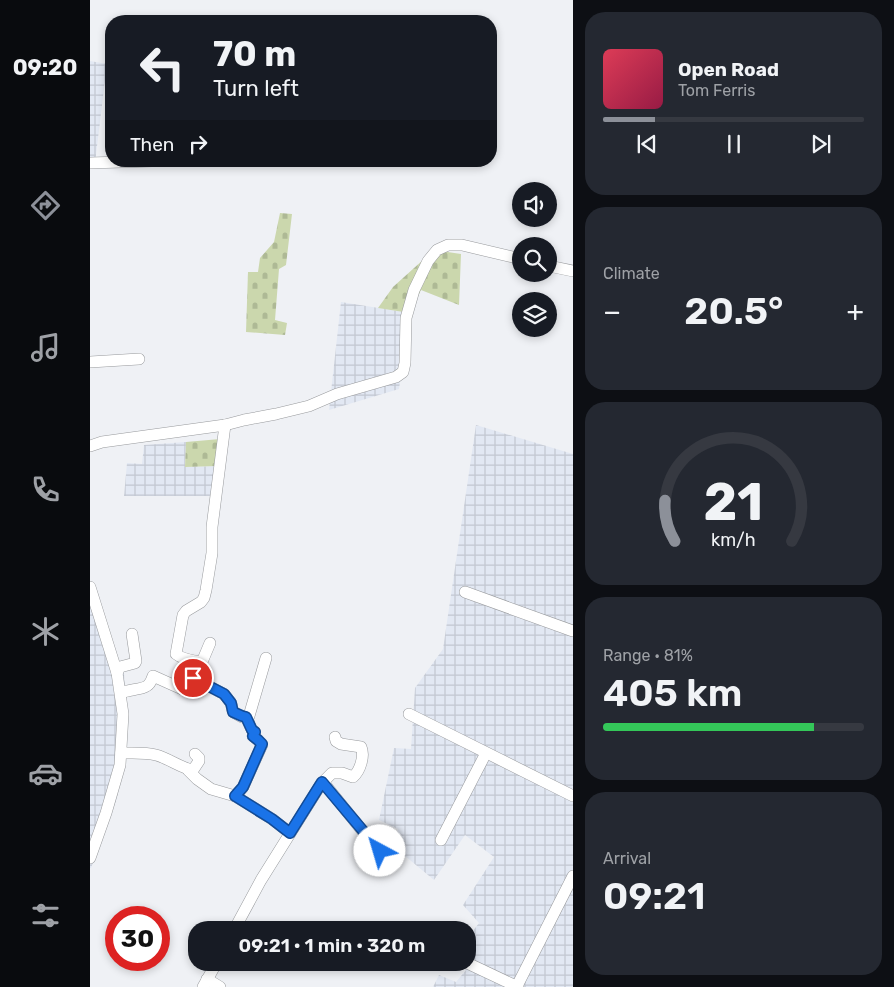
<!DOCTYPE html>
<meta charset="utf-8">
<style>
body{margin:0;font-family:Rubik,sans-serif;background:#242831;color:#f1f3f6;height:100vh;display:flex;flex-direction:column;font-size:19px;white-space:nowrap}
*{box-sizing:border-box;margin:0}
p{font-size:16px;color:#9ea1a6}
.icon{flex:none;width:28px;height:28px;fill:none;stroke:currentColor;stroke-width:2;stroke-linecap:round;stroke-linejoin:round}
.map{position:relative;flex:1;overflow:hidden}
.drawer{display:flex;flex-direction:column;gap:12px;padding:12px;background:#0d0f14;width:321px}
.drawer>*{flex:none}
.guide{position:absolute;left:15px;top:15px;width:392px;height:152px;border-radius:20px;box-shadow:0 2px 8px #0003;background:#171b24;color:#f1f3f6;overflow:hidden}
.controls{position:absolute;left:422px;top:182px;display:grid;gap:10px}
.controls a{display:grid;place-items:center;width:45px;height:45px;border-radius:50%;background:#171b24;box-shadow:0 2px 8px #0003;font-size:25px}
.speed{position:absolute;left:15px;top:906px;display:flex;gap:10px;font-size:25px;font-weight:700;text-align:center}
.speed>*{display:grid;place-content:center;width:65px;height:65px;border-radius:50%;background:#171b24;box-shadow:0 2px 8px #0003;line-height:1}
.speed .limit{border:8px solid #d22;background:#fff;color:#111}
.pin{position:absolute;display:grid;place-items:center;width:42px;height:42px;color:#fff;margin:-21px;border:2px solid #fff;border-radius:50%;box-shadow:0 1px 5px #0007}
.me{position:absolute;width:55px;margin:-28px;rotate:321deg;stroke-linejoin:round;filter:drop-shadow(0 0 4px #0008)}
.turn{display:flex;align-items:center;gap:18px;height:105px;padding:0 25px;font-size:22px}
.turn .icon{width:65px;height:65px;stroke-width:2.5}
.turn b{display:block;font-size:35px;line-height:42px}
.then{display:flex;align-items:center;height:48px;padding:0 25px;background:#0003;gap:10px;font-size:19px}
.big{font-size:38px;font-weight:600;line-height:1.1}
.drawer .widget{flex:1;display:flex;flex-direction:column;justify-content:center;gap:8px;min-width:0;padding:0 18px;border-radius:20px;background:#242831}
.drawer .dial{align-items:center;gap:0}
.dial svg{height:130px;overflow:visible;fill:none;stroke:#363941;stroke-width:7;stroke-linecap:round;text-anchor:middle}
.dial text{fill:#f1f3f6;stroke:none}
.song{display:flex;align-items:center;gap:15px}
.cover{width:60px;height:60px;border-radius:8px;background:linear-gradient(135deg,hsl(350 70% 55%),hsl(340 70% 35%))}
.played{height:5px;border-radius:2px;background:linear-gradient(90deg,#8c9099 20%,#363941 20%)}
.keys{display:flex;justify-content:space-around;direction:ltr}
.heat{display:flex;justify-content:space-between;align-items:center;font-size:28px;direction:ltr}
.charge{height:8px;border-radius:4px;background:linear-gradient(90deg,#34c759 81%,#363941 0)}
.trip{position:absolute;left:98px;top:921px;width:288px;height:50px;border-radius:20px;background:#171b24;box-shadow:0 2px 8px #0003;font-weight:600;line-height:50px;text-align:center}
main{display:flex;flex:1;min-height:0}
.dock{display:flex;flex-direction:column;width:90px;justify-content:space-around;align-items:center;background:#090b0e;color:#9ea1a6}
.dock .icon{width:35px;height:35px}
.dock .on{color:#8c9099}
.dock b{font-size:22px;color:#f1f3f6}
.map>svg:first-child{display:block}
.industrial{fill:url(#industrial-grid)}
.cemetery{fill:url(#cemetery-stones)}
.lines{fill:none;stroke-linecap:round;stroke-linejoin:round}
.minor-casing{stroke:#989a9d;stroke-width:12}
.minor{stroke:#fff;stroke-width:11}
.route-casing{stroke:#114b97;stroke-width:12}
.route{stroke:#1a73e8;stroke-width:9}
</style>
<main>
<nav class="dock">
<b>09:20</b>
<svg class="icon on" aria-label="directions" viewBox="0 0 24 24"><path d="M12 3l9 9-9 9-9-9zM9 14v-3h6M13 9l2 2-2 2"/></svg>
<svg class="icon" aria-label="music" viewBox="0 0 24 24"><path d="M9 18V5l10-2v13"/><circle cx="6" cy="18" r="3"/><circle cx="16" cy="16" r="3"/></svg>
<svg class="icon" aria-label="phone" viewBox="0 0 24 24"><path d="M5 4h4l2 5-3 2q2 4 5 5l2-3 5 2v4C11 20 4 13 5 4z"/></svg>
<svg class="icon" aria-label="climate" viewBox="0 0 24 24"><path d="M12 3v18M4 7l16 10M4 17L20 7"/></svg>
<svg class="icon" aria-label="car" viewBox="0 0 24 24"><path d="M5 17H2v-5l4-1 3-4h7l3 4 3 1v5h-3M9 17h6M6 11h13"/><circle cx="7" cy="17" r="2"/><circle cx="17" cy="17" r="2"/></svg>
<svg class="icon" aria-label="filters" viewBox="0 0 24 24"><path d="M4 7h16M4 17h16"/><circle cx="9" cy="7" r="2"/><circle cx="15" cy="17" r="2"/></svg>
</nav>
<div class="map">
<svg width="483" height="987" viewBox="0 0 483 987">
<defs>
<pattern id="industrial-grid" width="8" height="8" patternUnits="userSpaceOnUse" patternTransform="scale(1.25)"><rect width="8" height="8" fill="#e2e8f3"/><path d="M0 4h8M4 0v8" fill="none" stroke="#c2c7d1"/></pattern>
<pattern id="cemetery-stones" width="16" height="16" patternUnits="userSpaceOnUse" patternTransform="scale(1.25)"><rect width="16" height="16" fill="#cbd7ad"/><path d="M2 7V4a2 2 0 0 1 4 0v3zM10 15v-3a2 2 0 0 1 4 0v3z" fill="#aeb995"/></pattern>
</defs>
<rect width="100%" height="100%" fill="#eff1f5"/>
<!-- industrial -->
<g class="industrial">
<polygon points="0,61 17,64 5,163 0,163"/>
<polygon points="251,302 320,313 309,389 239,410"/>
<polygon points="386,425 483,454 483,987 343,987 349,975 366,982 376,970 370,963 376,962 376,940 389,923 373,905 404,857 375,835 344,880 303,846 308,829 289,820 304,748 321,749 325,688 353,649"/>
<polygon points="96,442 95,467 127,466 124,496 34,496 37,463 52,464 54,445"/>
<polygon points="0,595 34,674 37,728 27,798 1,868 0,868"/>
</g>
<!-- cemetery -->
<g class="cemetery">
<polygon points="190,213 202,214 196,265 189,269 185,320 197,323 195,335 156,332 158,272 168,272 170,258 184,242"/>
<polygon points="344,250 371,254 369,305 331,290 320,313 288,308 303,287"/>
<polygon points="130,439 127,466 95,467 96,442"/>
</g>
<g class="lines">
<!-- minor casing -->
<g class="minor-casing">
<g id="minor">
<polyline points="0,163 62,161"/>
<polyline points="459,266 483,271"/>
<polyline points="0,362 49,359"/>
<polyline points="0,446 12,442 135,425 154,420 186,414 219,406 247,394 306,377 313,372 315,363 316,318 324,290 338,261 347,250 358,245 372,245 431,259"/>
<polyline points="0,587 27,673 33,714 30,765 16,813 0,858"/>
<polyline points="375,592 483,631"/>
<path d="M 120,643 L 112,662 C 103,661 92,659 86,654 L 93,615 L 96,611 L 111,602 L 114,598 L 116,590 L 122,553 L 122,527 L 135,425"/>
<polyline points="27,673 30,667 45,663 46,661 42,634"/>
<path d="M 31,693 C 38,689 55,690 59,684 C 61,682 62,679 63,676 L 92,689 L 98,684 L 102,678 L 103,678 L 134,694 L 141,703 L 143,712 L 152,717 L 159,716 L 176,658"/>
<polyline points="319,714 483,796"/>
<path d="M 31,753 C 43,753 55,752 66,755 C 78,758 93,769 103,770 L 109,761 L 109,758 L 105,754"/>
<polyline points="98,770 107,779 121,789 145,796 182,819 200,833"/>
<polyline points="233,782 296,860"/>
<polyline points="145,796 153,787 172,745 168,740 163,736 165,732 162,730 156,717"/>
<polyline points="351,840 396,753"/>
<path d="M 144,930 L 171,880 L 231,784 L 242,773 L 252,773 L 263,777 C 270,771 275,756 271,747 L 251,744 L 246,741 L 245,737"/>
<polyline points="375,962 428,987"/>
<polyline points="117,979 130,987"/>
<polyline points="427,986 483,876"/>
<polyline points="113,987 127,962"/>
</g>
</g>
<!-- minor -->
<use href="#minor" class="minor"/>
</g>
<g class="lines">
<!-- route casing -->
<g class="route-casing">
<polyline id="route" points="103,678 134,694 141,703 143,712 152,716 156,717 162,730 165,732 163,736 168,740 172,744 153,787 145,796 182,819 200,833 232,782 290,851"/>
</g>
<!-- route -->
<use href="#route" class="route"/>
</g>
</svg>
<div class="controls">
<a><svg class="icon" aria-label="sound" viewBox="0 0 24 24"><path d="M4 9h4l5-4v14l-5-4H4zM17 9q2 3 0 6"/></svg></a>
<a><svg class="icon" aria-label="search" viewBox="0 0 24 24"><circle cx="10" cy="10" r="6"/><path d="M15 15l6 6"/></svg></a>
<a><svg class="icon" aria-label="layers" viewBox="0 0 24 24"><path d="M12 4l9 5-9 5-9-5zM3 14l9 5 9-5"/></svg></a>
</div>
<div class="speed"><div class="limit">30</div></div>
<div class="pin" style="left:103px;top:678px;background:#d93025"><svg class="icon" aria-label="arrive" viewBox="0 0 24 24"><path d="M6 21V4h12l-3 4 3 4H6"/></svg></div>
<svg class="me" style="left:290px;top:851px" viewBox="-20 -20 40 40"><circle r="19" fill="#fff"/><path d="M0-13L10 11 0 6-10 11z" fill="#1a73e8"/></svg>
<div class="trip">09:21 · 1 min · 320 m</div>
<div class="guide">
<div class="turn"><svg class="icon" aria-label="left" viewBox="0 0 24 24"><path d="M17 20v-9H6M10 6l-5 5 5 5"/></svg><div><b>70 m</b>Turn left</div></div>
<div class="then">Then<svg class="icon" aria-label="right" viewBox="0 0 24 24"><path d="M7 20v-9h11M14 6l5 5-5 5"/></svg></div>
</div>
</div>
<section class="drawer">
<div class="widget">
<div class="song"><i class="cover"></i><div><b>Open Road</b><p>Tom Ferris</p></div></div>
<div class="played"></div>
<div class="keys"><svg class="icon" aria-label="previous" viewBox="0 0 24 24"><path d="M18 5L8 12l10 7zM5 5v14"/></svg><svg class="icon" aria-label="pause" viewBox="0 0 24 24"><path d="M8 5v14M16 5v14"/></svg><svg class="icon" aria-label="next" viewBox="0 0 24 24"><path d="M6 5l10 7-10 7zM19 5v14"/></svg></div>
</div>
<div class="widget"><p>Climate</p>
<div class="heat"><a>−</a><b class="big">20.5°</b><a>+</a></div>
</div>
<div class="widget dial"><svg viewBox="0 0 100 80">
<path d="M14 69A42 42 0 1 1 86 69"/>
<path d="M14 69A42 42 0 0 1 8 44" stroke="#8c9099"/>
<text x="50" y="56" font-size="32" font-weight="700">21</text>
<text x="50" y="72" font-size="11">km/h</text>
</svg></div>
<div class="widget"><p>Range · 81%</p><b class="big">405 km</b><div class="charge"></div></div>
<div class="widget"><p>Arrival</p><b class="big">09:21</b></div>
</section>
</main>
